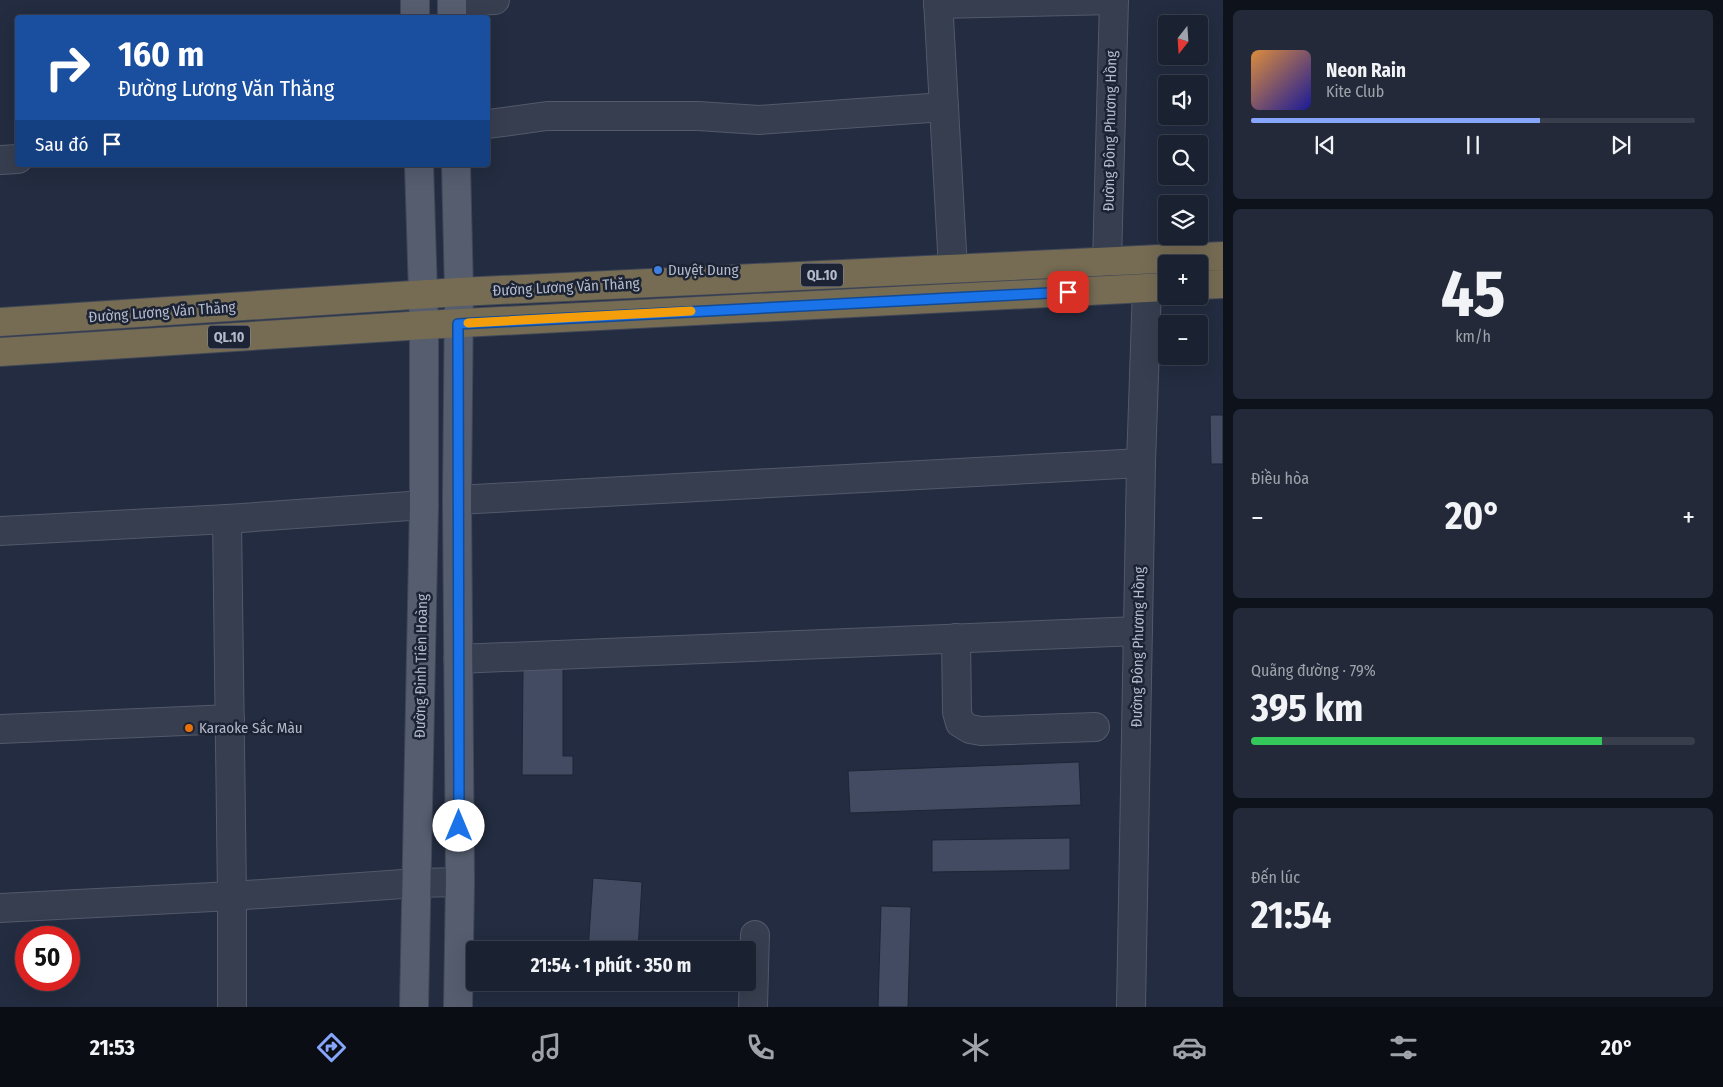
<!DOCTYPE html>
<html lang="vi">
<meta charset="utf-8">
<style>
body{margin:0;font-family:"Fira Sans Condensed",sans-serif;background:#232938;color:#f1f3f6;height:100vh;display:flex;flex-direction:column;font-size:19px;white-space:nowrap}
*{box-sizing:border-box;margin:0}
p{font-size:16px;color:#9fa3ab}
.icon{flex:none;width:28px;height:28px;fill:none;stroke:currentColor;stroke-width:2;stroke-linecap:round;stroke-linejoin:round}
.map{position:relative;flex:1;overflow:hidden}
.panel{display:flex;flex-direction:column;gap:10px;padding:10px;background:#0e121a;width:500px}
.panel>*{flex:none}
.hud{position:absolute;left:15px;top:15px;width:475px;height:152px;border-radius:5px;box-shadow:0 5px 20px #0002,0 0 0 1px #383e4c;background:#1a4fa0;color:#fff;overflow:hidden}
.needle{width:32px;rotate:197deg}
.fabs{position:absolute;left:1158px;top:15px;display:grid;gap:10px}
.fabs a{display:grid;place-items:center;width:50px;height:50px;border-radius:5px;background:#1a2130;box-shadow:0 5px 20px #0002,0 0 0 1px #383e4c;font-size:25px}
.speed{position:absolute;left:15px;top:926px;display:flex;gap:10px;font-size:25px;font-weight:700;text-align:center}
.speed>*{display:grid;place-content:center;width:65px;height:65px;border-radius:50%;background:#1a2130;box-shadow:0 5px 20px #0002,0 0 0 1px #383e4c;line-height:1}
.speed .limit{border:8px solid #d22;background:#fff;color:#111}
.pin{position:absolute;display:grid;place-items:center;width:42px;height:42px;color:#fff;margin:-21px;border-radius:10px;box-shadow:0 2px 8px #0006}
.me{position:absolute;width:55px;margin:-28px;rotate:0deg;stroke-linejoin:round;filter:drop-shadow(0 0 4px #0008)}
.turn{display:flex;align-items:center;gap:18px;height:105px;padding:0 20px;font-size:22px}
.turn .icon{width:65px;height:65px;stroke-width:2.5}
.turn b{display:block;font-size:35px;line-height:42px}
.then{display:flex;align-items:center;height:48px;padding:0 20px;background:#0003;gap:10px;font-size:19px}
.big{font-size:38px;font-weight:700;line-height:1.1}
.panel .widget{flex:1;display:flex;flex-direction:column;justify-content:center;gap:8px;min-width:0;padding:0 18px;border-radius:8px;background:#232938}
.panel .dial{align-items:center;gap:0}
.dial b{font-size:65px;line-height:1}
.song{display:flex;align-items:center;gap:15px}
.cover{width:60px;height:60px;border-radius:8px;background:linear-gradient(135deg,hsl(30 70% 55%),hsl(240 70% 35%))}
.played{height:5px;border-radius:2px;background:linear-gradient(90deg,#86a6fd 65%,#383e4c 65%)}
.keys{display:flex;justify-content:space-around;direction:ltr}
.heat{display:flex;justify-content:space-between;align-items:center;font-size:28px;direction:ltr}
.charge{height:8px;border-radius:4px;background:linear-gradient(90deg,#34c759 79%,#383e4c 0)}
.trip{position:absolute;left:466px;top:941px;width:290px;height:50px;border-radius:5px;background:#1a2130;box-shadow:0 5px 20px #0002,0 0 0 1px #383e4c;font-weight:700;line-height:50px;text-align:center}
.menu{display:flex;height:80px;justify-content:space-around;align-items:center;background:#0a0d13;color:#9fa3ab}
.menu .icon{width:35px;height:35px}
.menu .on{color:#86a6fd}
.menu b{font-size:22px;color:#f1f3f6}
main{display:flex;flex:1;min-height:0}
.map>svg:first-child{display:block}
.building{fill:#424b62;stroke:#1e2536}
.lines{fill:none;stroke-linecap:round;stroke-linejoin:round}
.minor-casing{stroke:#52596a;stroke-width:30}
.major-casing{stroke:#404758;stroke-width:30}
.highway-casing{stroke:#3f4657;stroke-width:30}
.minor{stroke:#373e4f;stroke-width:28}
.major{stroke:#555d6f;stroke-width:28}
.highway{stroke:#766c54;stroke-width:28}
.route-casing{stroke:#114b97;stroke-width:12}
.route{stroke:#1a73e8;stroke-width:9}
.slow{stroke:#f59e0b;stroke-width:9}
.shop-dot{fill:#3f7fe0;stroke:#1c2334;stroke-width:2}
.food-dot{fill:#e8710a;stroke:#1c2334;stroke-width:2}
.labels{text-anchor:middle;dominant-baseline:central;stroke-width:5;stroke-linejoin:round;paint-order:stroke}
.shield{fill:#1c2334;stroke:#868d9d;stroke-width:1}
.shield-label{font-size:14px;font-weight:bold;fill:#b3baca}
.street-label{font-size:15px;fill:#b3baca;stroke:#1c2334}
.poi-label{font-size:15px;fill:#b3baca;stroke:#1c2334;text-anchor:start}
</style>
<main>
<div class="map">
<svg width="1223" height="1007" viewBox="0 0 1223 1007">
<rect width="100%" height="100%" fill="#232c40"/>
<!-- building -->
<g class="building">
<polygon points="1210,415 1223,415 1223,464 1211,464"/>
<polygon points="523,668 563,668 563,756 573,756 573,775 522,775"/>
<polygon points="1079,762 1081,805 850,813 848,771"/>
<polygon points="1070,838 1070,870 932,872 932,840"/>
<polygon points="593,878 642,882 638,950 588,950"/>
<polygon points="881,906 911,907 908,1007 878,1007"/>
</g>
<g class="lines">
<!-- minor casing -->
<g class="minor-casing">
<g id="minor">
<polyline points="938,0 953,269"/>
<polyline points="452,2 495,0"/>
<polyline points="938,4 1114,0"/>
<polyline points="488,124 547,116 698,116 759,120 944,107"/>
<polyline points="0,160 18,159"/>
<polyline points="1107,262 1114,0"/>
<polyline points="457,500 1141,463"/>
<polyline points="227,519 232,896 232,1007"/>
<polyline points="0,531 227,519 424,505"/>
<polyline points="956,638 957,712 960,723 970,729 981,731 1095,727"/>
<polyline points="458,659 1138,631"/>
<polyline points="0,729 230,719"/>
<polyline points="0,908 232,896 417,883 460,882"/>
<polyline points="753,1007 755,935"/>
<polyline points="1131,1007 1141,463 1147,288"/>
</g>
</g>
<!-- major casing -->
<g class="major-casing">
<g id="major">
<polyline points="415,0 415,18"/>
<polyline points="452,0 452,18"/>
<polyline points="456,165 459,292 457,500 460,882 458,1007"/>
<polyline points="414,1007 424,505 424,325 419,165"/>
</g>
</g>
<!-- highway casing -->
<g class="highway-casing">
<g id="highway">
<polyline points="1199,285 1223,284"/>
<polyline points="0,322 459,292 1223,256"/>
<polyline points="0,352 424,325 1166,287"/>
</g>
</g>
<!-- minor -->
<use href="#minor" class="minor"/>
<!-- major -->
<use href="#major" class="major"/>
<!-- highway -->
<use href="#highway" class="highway"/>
</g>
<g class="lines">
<!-- route casing -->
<g class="route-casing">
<polyline id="route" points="459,826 458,324 1068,292"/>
</g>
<!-- route -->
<use href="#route" class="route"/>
<!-- slow -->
<polyline class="slow" points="468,323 691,311"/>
</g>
<!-- markers -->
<circle class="shop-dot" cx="658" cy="270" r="5"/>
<circle class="food-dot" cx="189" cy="728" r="5"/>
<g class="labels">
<!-- shield labels -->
<g class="shield">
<rect x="801" y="263.5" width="42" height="23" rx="4"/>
<rect x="208" y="325.5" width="42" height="23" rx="4"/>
</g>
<g class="shield-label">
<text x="822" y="275">QL.10</text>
<text x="229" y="337">QL.10</text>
</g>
<!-- street labels -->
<g class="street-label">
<text transform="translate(1110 131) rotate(-89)">Đường Đông Phương Hồng</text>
<text transform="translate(566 287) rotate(-3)">Đường Lương Văn Thăng</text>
<text transform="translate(162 312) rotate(-4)">Đường Lương Văn Thăng</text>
<text transform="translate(1138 647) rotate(-89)">Đường Đông Phương Hồng</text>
<text transform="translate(421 666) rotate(-89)">Đường Đinh Tiên Hoàng</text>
</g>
<!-- poi labels -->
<g class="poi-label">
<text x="668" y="270">Duyệt Dung</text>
<text x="199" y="728">Karaoke Sắc Màu</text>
</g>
</g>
</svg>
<div class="fabs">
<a><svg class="needle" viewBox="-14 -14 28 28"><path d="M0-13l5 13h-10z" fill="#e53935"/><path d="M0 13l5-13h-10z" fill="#9fa3ab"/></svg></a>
<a><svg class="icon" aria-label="sound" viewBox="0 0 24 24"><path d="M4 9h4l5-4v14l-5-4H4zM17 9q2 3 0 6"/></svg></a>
<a><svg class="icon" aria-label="search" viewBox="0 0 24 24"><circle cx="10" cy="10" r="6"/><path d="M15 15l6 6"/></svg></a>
<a><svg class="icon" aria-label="layers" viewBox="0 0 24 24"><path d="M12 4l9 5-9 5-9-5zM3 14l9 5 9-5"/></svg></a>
<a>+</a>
<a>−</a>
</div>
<div class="speed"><div class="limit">50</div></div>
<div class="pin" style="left:1068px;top:292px;background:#d93025"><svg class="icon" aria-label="arrive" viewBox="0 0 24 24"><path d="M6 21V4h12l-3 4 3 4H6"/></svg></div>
<svg class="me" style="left:459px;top:826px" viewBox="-20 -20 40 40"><circle r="19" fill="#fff"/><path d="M0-13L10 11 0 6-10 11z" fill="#1a73e8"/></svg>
<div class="trip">21:54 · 1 phút · 350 m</div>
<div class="hud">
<div class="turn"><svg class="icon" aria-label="right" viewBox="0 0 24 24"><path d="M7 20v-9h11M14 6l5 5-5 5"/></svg><div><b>160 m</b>Đường Lương Văn Thăng</div></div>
<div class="then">Sau đó<svg class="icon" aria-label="arrive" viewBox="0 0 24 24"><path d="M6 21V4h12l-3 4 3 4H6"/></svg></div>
</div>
</div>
<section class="panel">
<div class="widget">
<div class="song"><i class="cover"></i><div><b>Neon Rain</b><p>Kite Club</p></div></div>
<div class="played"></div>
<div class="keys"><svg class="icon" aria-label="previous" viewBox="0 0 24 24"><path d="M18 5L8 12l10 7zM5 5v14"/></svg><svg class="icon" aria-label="pause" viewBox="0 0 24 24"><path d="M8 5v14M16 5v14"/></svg><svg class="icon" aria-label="next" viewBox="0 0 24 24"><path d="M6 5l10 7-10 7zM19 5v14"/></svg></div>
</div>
<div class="widget dial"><b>45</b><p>km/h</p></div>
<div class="widget"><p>Điều hòa</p>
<div class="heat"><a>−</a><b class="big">20°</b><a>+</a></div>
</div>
<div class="widget"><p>Quãng đường · 79%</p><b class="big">395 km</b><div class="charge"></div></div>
<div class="widget"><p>Đến lúc</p><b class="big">21:54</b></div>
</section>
</main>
<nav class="menu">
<b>21:53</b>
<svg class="icon on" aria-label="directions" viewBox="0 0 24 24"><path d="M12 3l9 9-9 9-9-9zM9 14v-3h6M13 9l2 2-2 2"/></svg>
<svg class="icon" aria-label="music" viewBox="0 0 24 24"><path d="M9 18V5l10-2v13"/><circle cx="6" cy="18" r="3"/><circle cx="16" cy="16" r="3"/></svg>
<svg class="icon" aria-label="phone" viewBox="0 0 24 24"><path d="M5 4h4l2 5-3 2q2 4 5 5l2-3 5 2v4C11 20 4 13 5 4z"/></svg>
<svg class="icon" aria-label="climate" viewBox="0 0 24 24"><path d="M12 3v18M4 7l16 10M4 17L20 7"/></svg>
<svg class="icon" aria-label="car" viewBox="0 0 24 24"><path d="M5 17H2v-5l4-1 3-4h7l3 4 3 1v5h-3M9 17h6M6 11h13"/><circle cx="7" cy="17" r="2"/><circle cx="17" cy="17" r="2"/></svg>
<svg class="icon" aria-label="filters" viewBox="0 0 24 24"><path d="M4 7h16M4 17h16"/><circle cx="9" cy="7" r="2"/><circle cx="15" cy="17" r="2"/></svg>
<b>20°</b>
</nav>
